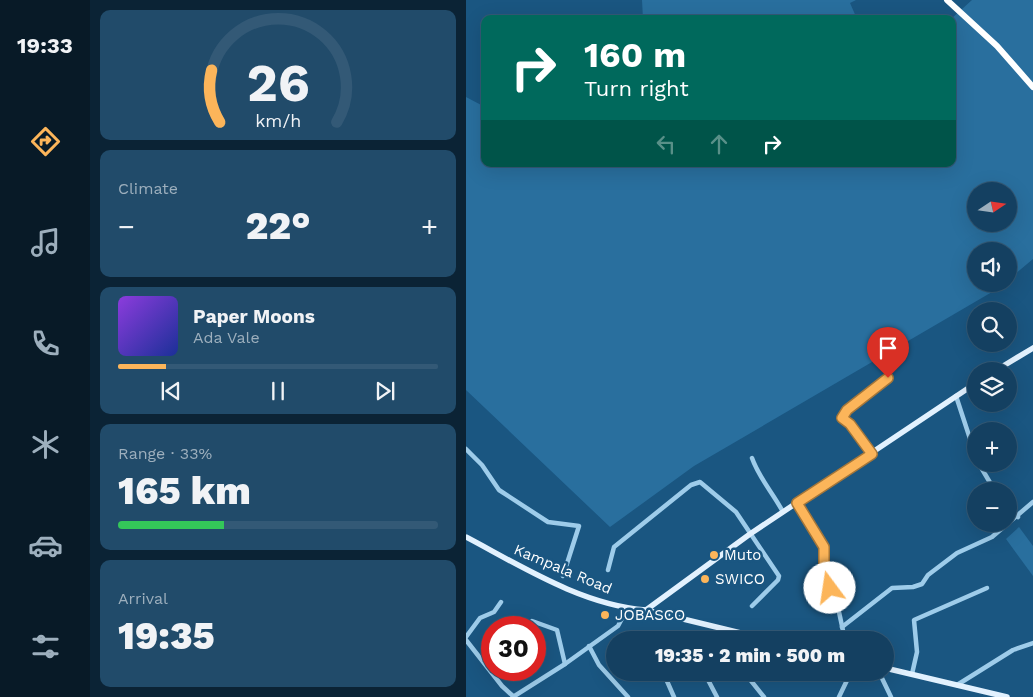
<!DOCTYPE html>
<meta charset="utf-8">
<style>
body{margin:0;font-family:"Work Sans",sans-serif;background:#214b6a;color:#f1f3f6;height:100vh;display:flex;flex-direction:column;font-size:19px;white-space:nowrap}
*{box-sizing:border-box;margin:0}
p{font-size:16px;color:#9dafbd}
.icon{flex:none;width:28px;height:28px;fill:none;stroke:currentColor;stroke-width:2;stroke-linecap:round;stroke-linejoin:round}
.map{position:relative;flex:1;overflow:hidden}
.side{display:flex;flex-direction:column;gap:10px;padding:10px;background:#0b2335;width:376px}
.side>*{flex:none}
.banner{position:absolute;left:15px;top:15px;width:475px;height:152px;border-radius:10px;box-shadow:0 5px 20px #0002,0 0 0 1px #335976;background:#00695c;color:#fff;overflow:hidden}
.needle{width:32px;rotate:77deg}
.buttons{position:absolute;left:501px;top:182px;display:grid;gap:10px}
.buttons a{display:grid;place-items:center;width:50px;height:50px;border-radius:50%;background:#144061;box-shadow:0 5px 20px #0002,0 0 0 1px #335976;font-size:25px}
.speed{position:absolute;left:15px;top:616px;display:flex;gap:10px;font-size:25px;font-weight:700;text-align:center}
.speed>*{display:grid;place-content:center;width:65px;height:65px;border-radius:50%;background:#144061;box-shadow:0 5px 20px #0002,0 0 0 1px #335976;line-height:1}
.speed .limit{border:8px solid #d22;background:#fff;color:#111}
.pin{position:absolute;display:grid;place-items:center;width:42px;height:42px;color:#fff;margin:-51px -21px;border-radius:50% 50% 50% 0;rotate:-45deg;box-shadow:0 0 5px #0007}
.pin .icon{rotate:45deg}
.me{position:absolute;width:55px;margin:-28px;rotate:346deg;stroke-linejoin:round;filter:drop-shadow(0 0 4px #0008)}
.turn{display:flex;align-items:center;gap:18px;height:105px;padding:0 20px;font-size:22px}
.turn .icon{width:65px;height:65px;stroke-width:2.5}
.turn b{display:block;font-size:35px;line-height:42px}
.lanes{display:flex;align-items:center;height:48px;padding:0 20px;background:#0003;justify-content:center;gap:25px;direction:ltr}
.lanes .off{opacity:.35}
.big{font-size:38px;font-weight:800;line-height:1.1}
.side .card{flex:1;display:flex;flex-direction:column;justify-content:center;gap:8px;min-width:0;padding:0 18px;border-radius:10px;background:#214b6a}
.side .dial{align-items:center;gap:0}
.dial svg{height:130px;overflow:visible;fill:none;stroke:#335976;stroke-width:7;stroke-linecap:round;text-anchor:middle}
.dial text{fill:#f1f3f6;stroke:none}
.song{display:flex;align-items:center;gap:15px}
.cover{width:60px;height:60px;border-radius:8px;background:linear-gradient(135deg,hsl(270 70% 55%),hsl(230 70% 35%))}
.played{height:5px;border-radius:2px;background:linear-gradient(90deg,#fcb55a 15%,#335976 15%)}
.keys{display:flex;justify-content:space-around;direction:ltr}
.heat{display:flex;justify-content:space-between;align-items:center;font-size:28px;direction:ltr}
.charge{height:8px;border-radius:4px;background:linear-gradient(90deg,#34c759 33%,#335976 0)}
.trip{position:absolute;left:140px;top:631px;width:288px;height:50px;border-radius:25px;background:#144061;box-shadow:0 5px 20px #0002,0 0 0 1px #335976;font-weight:800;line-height:50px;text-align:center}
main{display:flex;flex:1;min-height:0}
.tab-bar{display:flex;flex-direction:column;width:90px;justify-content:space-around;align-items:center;background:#081a27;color:#9dafbd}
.tab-bar .icon{width:35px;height:35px}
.tab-bar .active{color:#fcb55a}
.tab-bar b{font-size:22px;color:#f1f3f6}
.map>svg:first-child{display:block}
.green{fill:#296f9e;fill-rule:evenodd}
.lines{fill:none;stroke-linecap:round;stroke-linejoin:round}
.minor{stroke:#9eccea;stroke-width:4.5}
.major{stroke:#e2f1fe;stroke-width:5.5}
.highway{stroke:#fff;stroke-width:6}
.route-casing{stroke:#a4763a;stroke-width:12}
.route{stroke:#fcb55a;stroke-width:9}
.poi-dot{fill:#fcb55a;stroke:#1a5681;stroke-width:2}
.labels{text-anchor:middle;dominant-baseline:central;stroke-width:5;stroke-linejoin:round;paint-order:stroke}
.poi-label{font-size:15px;fill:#fff;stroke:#1a5681;text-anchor:start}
.street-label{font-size:15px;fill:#fff;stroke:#1a5681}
</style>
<main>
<nav class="tab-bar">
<b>19:33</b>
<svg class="icon active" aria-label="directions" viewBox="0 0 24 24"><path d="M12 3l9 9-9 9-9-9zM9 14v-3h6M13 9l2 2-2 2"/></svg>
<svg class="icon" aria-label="music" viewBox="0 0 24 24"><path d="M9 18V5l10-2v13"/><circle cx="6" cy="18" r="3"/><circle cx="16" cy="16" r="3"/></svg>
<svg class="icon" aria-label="phone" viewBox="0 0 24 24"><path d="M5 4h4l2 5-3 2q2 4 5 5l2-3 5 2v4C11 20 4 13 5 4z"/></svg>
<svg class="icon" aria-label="climate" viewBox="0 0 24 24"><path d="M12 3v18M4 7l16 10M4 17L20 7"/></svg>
<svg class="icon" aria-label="car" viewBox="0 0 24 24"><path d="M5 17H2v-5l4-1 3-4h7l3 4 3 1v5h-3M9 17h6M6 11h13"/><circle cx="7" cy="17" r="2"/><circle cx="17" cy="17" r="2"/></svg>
<svg class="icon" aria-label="filters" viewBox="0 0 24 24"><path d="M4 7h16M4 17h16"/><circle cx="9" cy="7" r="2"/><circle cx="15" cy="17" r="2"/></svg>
</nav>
<section class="side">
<div class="card dial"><svg viewBox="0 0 100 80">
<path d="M14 69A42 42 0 1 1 86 69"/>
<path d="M14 69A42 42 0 0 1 9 37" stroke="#fcb55a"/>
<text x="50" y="56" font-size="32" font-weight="700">26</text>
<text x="50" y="72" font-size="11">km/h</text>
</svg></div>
<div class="card"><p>Climate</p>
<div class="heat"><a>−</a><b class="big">22°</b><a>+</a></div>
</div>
<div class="card">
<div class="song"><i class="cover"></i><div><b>Paper Moons</b><p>Ada Vale</p></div></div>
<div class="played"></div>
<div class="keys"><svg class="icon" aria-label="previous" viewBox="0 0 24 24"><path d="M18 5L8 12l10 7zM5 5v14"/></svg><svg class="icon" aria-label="pause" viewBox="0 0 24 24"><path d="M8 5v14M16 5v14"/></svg><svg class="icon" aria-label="next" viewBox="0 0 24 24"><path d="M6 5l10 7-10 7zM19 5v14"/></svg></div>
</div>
<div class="card"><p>Range · 33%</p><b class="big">165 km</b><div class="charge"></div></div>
<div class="card"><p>Arrival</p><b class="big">19:35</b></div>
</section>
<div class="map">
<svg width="567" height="697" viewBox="0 0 567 697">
<rect width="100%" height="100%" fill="#1a5681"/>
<!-- green -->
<g class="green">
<polygon points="176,0 390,0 384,3 391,19 177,19"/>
<path d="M 506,0 L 567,0 L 567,259 L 543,279 L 542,251 L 510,251 L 510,284 L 536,284 L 526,292 L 228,466 L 144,527 L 0,390 L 0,97 L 19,107 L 19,164 L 486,164 L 485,19 ZM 510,191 L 542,191 L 542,224 L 510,224 Z"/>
<polygon points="553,527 567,546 567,576 540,539"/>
</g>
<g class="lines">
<!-- minor -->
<g class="minor">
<polyline points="490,396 510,457"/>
<polyline points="0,449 16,465 33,490 82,522 113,526 97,576"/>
<polyline points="406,454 384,424 376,418 381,410 422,378"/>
<path d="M 286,458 C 293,478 307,493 317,512"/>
<polyline points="513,464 529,491"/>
<polyline points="331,503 358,547 359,576 370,598 379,640"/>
<polyline points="542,508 552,517"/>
<polyline points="142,570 148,547 225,485 234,482 270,512 313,576 312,580 286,606"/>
<polyline points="66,621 91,630 99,664"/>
<polyline points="376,627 426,588 447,587 456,584 462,575 491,553 526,537 567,502"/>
<polyline points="0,637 14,618 28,612 35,602"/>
<polyline points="0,640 36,686 48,697"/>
<polyline points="123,646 133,665 162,697"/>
<polyline points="197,672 208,697"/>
<polyline points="278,672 298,697"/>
<polyline points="413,672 425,697"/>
<polyline points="446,674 451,652 448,620 521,588"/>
<polyline points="240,676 251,697"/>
<polyline points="491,685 547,650 567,643"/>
<polyline points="47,697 99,664 152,626 161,609"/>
<polyline points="373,697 385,672"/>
</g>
<!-- major -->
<g class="major">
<polyline points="529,371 567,348"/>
<path d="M 0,537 C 55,566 116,605 180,610 L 304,640"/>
<polyline points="180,610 284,534 510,383"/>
<polyline points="419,668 541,697"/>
</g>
<!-- highway -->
<polyline class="highway" points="481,0 531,46 567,87"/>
</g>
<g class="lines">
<!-- route casing -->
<g class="route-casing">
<polyline id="route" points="364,588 358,572 358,547 331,503 406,454 384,424 376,418 381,410 422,378"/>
</g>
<!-- route -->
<use href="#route" class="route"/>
</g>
<!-- markers -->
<g class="poi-dot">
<circle cx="248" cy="555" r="5"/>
<circle cx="239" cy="579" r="5"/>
<circle cx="139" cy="615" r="5"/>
</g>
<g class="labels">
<!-- poi labels -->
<g class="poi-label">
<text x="258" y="555">Muto</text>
<text x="249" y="579">SWICO</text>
<text x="149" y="615">JOBASCO</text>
</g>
<!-- street labels -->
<g class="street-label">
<text transform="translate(97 569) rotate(23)">Kampala Road</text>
</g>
</g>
</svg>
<div class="buttons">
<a><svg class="needle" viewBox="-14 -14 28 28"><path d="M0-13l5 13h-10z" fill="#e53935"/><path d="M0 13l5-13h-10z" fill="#9dafbd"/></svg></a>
<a><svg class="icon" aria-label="sound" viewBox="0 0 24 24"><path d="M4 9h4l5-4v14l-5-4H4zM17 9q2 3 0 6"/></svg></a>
<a><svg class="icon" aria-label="search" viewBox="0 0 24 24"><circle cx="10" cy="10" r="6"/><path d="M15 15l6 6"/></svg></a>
<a><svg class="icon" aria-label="layers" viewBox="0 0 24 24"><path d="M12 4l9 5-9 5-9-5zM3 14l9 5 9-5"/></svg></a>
<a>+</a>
<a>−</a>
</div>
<div class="speed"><div class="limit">30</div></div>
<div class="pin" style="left:422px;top:378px;background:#d93025"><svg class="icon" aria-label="arrive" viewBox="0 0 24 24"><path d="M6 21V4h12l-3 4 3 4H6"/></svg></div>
<svg class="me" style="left:364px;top:588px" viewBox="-20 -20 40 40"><circle r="19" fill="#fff"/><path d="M0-13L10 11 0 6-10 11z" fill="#fcb55a"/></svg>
<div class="trip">19:35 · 2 min · 500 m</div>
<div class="banner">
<div class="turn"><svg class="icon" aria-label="right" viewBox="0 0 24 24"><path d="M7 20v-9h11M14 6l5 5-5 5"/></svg><div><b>160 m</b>Turn right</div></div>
<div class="lanes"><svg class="icon off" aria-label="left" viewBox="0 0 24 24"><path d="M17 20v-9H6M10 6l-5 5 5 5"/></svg><svg class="icon off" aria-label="ahead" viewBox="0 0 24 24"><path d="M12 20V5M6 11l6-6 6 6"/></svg><svg class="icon" aria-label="right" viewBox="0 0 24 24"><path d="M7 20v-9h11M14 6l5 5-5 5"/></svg></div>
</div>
</div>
</main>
